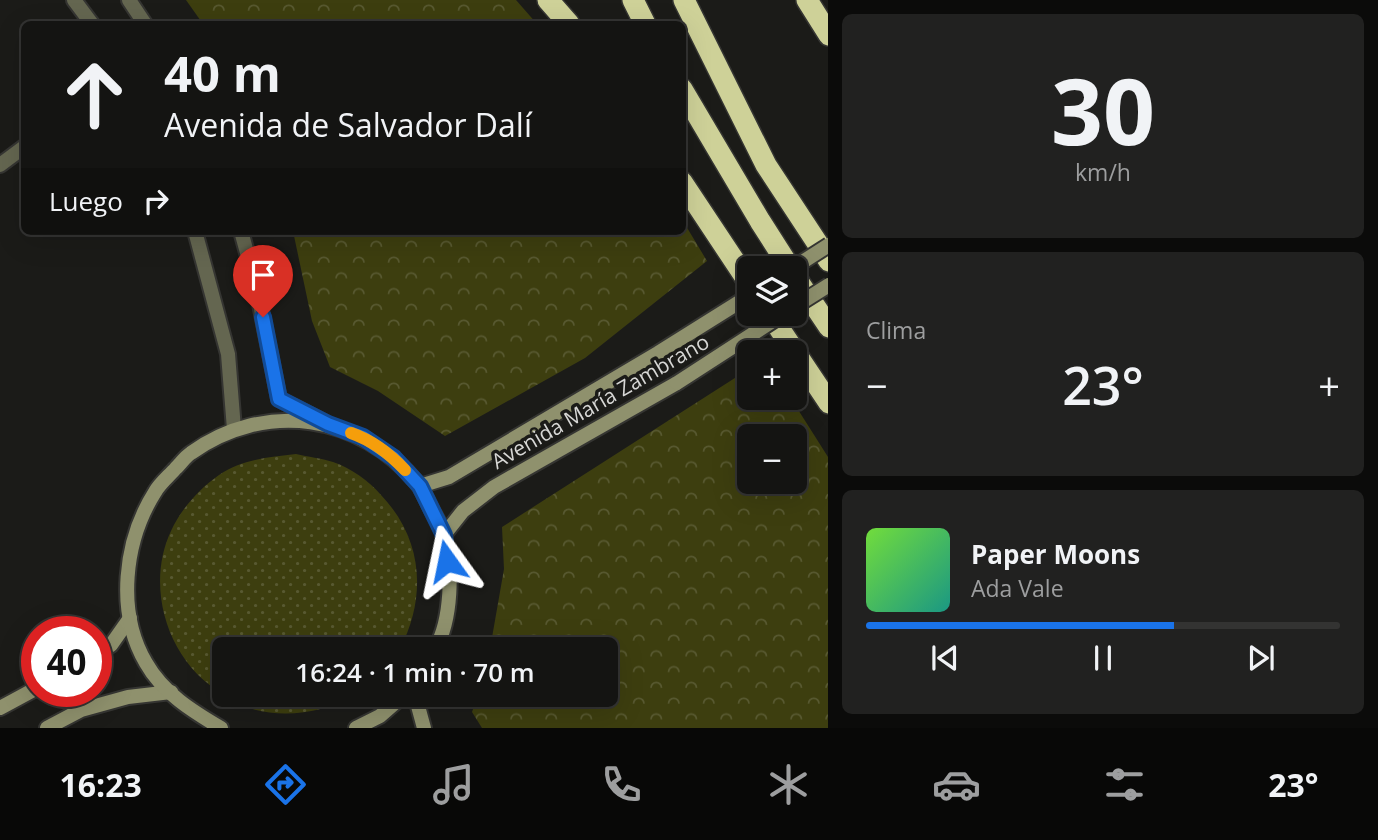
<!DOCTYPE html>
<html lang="es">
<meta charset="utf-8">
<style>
body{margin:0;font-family:"Open Sans",sans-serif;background:#212120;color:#f1f3f6;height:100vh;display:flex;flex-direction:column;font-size:26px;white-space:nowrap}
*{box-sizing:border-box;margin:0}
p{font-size:23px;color:#9d9e9f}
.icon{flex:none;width:38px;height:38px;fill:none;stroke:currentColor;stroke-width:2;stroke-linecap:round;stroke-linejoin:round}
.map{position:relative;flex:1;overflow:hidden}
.sheet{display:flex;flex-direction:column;gap:14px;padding:14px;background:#0b0b0a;width:550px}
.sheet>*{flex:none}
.banner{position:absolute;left:21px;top:21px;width:665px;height:214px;border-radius:10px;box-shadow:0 7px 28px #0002,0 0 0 2px #333332;background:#141412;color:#f1f3f6;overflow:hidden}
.buttons{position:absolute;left:737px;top:256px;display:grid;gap:14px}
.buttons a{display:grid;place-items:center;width:70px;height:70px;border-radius:10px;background:#141412;box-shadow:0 7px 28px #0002,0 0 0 2px #333332;font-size:35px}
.speed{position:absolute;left:21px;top:616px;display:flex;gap:14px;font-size:35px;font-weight:700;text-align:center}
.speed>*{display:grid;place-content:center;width:91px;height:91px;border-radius:50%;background:#141412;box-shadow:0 7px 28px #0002,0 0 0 2px #333332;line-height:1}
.speed .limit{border:10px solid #d22;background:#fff;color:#111}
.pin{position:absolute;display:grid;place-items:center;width:60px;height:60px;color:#fff;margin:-72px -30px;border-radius:50% 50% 50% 0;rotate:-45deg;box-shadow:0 0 7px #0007}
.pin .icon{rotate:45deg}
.me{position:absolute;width:77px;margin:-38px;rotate:348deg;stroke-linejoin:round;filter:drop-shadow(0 0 5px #0008)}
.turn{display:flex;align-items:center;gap:24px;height:147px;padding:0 28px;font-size:32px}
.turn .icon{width:91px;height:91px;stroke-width:2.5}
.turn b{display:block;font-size:49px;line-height:60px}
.then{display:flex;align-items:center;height:66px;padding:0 28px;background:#0003;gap:14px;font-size:26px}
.big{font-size:52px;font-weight:600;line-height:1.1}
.sheet .widget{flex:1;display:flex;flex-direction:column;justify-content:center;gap:10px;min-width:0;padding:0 24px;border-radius:10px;background:#212120}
.sheet .dial{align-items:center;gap:0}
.dial b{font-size:91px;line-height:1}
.song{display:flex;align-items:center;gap:21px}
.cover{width:84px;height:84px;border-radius:10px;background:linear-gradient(135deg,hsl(100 70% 55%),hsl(170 70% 35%))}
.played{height:7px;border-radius:4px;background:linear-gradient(90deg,#1a73e8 65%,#333332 65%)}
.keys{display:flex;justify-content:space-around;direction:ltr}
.heat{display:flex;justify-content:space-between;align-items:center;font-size:38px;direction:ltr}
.trip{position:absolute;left:212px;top:637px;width:406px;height:70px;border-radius:10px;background:#141412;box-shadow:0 7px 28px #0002,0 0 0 2px #333332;font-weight:600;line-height:70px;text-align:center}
.menu{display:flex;height:112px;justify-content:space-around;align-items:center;background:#080807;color:#9d9e9f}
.menu .icon{width:49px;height:49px}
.menu .active{color:#1a73e8}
.menu b{font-size:32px;color:#f1f3f6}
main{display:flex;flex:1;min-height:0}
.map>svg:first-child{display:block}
.grass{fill:url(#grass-dots)}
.forest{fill:url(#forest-crowns);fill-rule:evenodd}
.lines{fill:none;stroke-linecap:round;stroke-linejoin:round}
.street-casing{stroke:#353532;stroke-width:18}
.secondary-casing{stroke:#353532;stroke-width:18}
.highway-casing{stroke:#353532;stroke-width:24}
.street{stroke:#646650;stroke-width:14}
.secondary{stroke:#8f916d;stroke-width:14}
.highway{stroke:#ced198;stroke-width:21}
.secondary-bridge-casing{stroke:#353532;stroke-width:18;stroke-linecap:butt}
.secondary-bridge{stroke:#8f916d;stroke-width:14}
.route-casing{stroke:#114b97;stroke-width:18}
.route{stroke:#1a73e8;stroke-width:12}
.slow{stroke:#f59e0b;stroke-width:12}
.labels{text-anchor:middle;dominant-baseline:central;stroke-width:7;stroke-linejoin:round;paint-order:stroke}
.street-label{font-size:21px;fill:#d7d7d5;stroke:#1b1b18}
</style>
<main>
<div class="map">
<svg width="829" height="728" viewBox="0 0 829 728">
<defs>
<pattern id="grass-dots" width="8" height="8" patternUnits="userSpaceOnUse" patternTransform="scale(1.75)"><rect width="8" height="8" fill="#3d3e0f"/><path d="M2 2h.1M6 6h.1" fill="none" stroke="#585931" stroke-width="1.8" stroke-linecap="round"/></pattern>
<pattern id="forest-crowns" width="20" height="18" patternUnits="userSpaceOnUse" patternTransform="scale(1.75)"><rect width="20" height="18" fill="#3d3e0f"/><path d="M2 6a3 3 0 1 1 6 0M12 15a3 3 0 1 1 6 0" fill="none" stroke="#585931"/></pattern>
</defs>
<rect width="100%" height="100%" fill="#1b1b18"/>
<!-- grass -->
<g class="grass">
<path d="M 296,454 C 308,457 321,458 333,462 C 351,468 369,481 381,495 C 423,539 427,596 400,649 L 224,649 L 224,694 C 169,665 144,588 171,531 C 181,509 199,489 219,475 C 242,459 270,457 296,454 Z"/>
<path d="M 225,695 L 355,695 C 324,713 283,719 249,708 C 241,705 232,699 225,695 Z"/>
</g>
<!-- forest -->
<g class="forest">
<polygon points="186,0 516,0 537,24 203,24"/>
<polygon points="683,221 707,261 585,358 445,436 378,391 330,367 312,321 293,231 682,231"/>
<path d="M 749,369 L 749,397 L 790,397 L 828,457 L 828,728 L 482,728 L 472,712 L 478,695 L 606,695 L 606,649 L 490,649 L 504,569 L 502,527 ZM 749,436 L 794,436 L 794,481 L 749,481 Z"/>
</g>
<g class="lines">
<!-- street casing -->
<g class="street-casing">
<g id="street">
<polyline points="74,0 92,24"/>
<polyline points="129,0 145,24"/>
<polyline points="0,165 24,147"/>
<polyline points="195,231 228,354 234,429"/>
<polyline points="241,231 257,289 279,399 326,423"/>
</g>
</g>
<!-- secondary casing -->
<g class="secondary-casing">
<g id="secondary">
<polyline points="420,486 449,477 658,353 749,296"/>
<polyline points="444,535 463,511 494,487 677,383"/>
<polyline points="96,654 111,645 130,618"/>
<polyline points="415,695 424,728"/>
<polyline points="0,708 37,688"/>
<polyline points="47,728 81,710 128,697 171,692"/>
<path d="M 221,728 C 192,711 163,693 146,663 C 116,612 124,541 155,492 C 160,483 169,476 176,468 C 181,463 185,457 191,453 C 265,400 361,414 418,484 C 424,492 428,503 433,512 C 437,519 442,528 444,536 C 453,568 452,620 435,649"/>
<polyline points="356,728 380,716 404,695"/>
</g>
</g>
<!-- highway casing -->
<g class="highway-casing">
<g id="highway">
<polyline points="548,0 569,24"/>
<polyline points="633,0 645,24"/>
<polyline points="684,0 766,165 829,261"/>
<polyline points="807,0 829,35"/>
<polyline points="682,89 760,221 790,268"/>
<polyline points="682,182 749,283"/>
<polyline points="794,275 829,327"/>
<polyline points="769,313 829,403"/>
</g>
</g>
<!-- street -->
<use href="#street" class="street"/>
<!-- secondary -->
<use href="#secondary" class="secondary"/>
<!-- highway -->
<use href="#highway" class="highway"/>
<!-- secondary-bridge casing -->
<g class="secondary-bridge-casing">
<g id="secondary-bridge">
<polyline points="793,268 829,245"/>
<polyline points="794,307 829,285"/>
<polyline points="677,383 785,313"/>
</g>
</g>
<!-- secondary-bridge -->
<use href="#secondary-bridge" class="secondary-bridge"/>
</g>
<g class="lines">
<!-- route casing -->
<g class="route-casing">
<polyline id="route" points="263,317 279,399 328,424 363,437 394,458 420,486 444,535 447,561"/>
</g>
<!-- route -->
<use href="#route" class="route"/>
<!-- slow -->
<path class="slow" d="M 351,433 C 371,440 390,454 405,470"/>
</g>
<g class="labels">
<!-- street labels -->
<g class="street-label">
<text transform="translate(600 401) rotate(-30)">Avenida María Zambrano</text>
</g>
</g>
</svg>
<div class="buttons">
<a><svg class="icon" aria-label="layers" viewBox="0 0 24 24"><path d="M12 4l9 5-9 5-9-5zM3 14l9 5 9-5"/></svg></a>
<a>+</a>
<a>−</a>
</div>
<div class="speed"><div class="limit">40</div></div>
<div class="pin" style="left:263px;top:317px;background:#d93025"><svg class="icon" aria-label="arrive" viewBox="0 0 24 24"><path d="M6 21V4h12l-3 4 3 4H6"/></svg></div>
<svg class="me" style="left:447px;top:561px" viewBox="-20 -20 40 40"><path d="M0-17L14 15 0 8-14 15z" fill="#1a73e8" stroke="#fff" stroke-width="4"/></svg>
<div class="trip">16:24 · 1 min · 70 m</div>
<div class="banner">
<div class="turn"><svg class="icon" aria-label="ahead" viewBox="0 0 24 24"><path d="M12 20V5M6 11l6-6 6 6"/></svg><div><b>40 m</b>Avenida de Salvador Dalí</div></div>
<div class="then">Luego<svg class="icon" aria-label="right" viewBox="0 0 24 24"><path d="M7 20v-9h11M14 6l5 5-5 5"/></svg></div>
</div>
</div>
<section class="sheet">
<div class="widget dial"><b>30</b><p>km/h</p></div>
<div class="widget"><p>Clima</p>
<div class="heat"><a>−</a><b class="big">23°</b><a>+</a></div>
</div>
<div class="widget">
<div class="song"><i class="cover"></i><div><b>Paper Moons</b><p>Ada Vale</p></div></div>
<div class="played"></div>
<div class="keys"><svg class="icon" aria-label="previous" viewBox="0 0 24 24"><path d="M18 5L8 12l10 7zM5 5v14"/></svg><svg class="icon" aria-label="pause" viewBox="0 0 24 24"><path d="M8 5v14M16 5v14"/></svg><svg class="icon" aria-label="next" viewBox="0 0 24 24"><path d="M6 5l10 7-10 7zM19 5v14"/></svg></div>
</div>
</section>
</main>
<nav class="menu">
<b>16:23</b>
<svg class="icon active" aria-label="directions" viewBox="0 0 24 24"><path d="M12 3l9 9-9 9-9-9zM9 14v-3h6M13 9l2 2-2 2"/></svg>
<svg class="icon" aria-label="music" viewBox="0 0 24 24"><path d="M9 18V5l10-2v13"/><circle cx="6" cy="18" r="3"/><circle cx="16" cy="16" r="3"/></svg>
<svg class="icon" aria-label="phone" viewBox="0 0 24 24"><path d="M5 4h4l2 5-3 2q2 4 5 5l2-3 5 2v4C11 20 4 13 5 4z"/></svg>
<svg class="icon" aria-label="climate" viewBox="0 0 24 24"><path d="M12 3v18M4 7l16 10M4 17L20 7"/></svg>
<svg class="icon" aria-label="car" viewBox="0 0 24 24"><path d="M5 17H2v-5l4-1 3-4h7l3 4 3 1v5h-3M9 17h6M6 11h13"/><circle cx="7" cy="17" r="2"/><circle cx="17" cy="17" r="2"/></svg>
<svg class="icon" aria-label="filters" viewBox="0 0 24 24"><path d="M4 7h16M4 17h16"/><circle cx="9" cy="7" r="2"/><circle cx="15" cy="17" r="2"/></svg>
<b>23°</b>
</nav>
